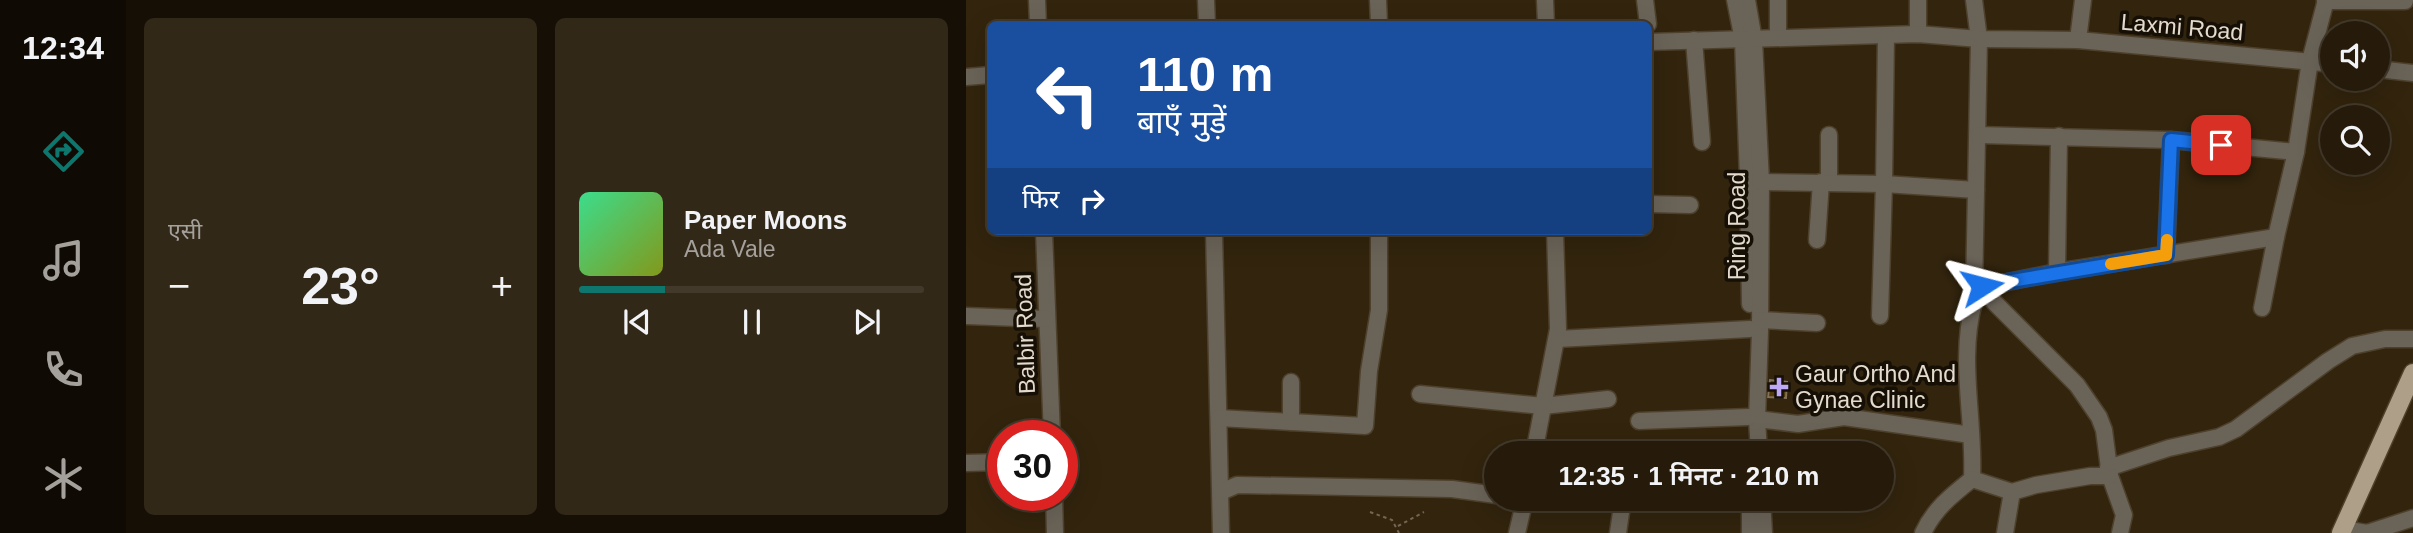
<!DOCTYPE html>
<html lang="hi">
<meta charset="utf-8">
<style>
body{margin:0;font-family:Arial,"Noto Sans Devanagari",sans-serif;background:#322818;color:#f1f3f6;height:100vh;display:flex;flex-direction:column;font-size:26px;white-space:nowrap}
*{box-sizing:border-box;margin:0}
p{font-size:23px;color:#a4a19c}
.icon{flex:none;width:38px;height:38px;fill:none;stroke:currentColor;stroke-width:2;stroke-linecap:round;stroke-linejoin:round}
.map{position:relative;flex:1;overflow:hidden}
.side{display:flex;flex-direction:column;gap:18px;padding:18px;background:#150f06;width:840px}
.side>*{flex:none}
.top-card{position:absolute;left:21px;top:21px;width:665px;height:214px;border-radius:10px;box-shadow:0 7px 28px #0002,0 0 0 2px #42392b;background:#1a4fa0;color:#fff;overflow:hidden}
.buttons{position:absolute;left:1354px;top:21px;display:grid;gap:14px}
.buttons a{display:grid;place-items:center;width:70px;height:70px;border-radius:50%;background:#261b0a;box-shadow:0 7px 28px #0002,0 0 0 2px #42392b;font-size:35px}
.speed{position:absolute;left:21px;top:420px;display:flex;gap:14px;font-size:35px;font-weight:700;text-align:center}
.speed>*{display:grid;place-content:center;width:91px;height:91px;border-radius:50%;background:#261b0a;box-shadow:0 7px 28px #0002,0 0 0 2px #42392b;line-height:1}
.speed .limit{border:10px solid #d22;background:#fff;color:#111}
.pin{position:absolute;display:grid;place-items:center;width:60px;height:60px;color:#fff;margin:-30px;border-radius:14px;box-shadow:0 4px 10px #0006}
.me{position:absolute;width:77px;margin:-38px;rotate:81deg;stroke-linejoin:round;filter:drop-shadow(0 0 5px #0008)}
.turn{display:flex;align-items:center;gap:24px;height:147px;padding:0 35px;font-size:32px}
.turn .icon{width:91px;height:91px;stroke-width:2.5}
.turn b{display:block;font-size:49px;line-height:60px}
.then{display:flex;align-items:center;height:66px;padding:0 35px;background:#0003;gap:14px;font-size:26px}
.big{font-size:52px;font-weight:600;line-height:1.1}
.side .card{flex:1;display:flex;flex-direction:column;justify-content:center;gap:10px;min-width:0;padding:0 24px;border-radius:10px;background:#322818}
.song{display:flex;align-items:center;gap:21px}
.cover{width:84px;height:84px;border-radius:10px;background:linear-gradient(135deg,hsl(150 70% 55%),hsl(70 70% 35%))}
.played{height:7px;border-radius:4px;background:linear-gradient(90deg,#0f766e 25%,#42392b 25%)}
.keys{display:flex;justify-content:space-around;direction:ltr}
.heat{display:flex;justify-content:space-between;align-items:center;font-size:38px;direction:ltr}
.side .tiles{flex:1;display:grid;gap:18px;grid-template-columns:repeat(2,1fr)}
.trip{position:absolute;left:518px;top:441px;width:410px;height:70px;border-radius:35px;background:#261b0a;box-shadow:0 7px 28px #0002,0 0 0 2px #42392b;font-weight:600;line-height:70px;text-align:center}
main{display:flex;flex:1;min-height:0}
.tab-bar{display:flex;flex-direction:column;width:126px;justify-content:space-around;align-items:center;background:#0f0b04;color:#a4a19c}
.tab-bar .icon{width:49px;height:49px}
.tab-bar .selected{color:#0f766e}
.tab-bar b{font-size:32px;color:#f1f3f6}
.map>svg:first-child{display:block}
.building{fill:#51390d;stroke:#827258;stroke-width:2}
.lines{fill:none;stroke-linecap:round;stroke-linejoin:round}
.minor-casing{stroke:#4e412c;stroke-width:19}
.major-casing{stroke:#4e412c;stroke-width:21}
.path{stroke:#736753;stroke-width:2;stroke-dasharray:3.5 3.5;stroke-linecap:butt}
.minor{stroke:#6a6358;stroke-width:16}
.major{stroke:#ae9f89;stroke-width:18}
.route-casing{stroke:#114b97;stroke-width:18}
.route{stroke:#1a73e8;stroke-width:12}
.slow{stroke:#f59e0b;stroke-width:12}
.poi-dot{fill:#bda9f5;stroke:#150f06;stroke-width:2.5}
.labels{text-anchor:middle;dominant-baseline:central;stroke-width:7;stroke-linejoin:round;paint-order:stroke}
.street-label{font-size:23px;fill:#e4dbcd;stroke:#150f06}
.poi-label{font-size:23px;fill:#e4dbcd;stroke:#150f06;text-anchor:start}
</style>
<main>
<nav class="tab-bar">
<b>12:34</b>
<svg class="icon selected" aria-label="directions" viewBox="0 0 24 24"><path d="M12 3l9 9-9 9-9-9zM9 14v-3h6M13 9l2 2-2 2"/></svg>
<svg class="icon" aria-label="music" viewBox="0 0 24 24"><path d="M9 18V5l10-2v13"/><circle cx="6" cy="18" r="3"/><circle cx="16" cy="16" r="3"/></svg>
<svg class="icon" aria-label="phone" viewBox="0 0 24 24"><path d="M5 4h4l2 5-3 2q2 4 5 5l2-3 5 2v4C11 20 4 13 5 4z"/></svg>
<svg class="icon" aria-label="climate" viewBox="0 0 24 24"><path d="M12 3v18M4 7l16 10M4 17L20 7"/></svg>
</nav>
<section class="side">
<div class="tiles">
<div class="card"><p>एसी</p>
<div class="heat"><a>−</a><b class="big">23°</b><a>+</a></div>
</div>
<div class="card">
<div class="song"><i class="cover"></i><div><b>Paper Moons</b><p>Ada Vale</p></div></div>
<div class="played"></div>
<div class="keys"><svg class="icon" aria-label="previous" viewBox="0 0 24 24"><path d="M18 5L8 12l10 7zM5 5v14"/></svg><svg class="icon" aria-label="pause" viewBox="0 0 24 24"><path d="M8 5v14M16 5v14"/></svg><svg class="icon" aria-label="next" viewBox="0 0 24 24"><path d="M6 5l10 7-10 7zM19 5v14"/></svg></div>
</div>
</div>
</section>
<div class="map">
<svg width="1447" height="533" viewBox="0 0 1447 533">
<rect width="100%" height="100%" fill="#32240d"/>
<!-- building -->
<polygon class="building" points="804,380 821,382 820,398 802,397"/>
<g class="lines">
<!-- minor casing -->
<g class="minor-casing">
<g id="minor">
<polyline points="71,0 72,24"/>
<polyline points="240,0 241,24"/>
<polyline points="412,0 413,24"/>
<polyline points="579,0 580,24"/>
<polyline points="679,0 682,24"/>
<polyline points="769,0 777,40 782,179 784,304"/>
<polyline points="781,0 788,40 795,182 794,331 791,419 793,453"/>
<polyline points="1008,0 1013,39 1008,291"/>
<polyline points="1359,1 1439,1"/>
<polyline points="952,34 952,0"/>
<polyline points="812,37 812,0"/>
<polyline points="728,40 736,142"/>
<polyline points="1112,40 1117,0"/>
<polyline points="682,42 952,34 1013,39 1112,40 1367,64"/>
<polyline points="1412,69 1447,73"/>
<polyline points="0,77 24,75"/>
<polyline points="863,135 863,182"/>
<polyline points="1013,135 1205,140 1330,152"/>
<polyline points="795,182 918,184 1010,190"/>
<polyline points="682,204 724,205"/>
<polyline points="78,231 86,436"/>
<polyline points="248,231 255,533"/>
<polyline points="851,240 855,182"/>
<polyline points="1200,255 1205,140"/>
<polyline points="1091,272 1093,136"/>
<polyline points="1022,286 1091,272 1310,237"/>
<polyline points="1028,302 1111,385 1133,417 1138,430 1144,476 1158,515 1154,533"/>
<polyline points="1296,308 1310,237 1330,152 1344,61 1360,0"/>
<polyline points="0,316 80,319"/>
<polyline points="914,316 918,184 920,36"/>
<polyline points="794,320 851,323"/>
<polyline points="591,339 784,329"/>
<polyline points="454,394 577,406 642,399"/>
<polyline points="253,418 325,422 325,382"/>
<polyline points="791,419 832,424 878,417 1005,435"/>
<polyline points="673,421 783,417"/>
<polyline points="325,422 399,426 403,371 413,310 413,231"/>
<polyline points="568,453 592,329 589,231"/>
<polyline points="0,463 37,462"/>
<polyline points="1142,468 1203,448 1253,437 1270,429 1362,361 1386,346 1419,339 1447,339"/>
<path d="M 1006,479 C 1009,419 992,361 1008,302"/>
<polyline points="255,492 271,485 486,489 530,495"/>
<polyline points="88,495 89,533"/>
<polyline points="784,499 784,533"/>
<polyline points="796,499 798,533"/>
<polyline points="1377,529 1401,533 1447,518"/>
<polyline points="551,533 559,499"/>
<polyline points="652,533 657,499"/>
<path d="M 957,533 C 968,509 986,495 1006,479 L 1046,492 L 1070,485 L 1124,476 L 1144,476"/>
<polyline points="1039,533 1046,492"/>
</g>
</g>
<!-- major casing -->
<g class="major-casing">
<polyline id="major" points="1375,533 1447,373"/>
</g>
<!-- path -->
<g class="path">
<polyline points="404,512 426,520 433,533"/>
<polyline points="432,526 458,512"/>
</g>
<!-- minor -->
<use href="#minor" class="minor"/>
<!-- major -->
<use href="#major" class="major"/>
</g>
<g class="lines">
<!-- route casing -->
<g class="route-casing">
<polyline id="route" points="1016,286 1200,255 1205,140 1255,145"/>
</g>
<!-- route -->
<use href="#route" class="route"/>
<!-- slow -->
<polyline class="slow" points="1145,264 1200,255 1201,240"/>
</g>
<!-- markers -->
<path class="poi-dot" d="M809.5 376.5h7v7h7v7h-7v7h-7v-7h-7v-7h7z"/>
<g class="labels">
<!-- street labels -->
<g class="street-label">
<text transform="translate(1216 27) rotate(5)">Laxmi Road</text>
<text transform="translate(771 226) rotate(-90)">Ring Road</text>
<text transform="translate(59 334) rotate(-92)">Balbir Road</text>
</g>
<!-- poi labels -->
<g class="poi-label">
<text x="829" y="374">Gaur Ortho And<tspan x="829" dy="26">Gynae Clinic</tspan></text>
</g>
</g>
</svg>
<div class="buttons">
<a><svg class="icon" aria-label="sound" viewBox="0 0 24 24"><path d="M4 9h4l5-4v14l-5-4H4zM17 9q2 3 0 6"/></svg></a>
<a><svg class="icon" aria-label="search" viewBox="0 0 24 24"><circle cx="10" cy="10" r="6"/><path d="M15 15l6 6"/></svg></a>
</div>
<div class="speed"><div class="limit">30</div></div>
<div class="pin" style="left:1255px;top:145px;background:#d93025"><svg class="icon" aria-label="arrive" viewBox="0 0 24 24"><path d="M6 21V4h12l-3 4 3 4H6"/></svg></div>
<svg class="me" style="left:1016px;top:286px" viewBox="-20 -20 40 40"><path d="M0-17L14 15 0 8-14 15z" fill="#1a73e8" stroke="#fff" stroke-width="4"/></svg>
<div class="trip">12:35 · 1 मिनट · 210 m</div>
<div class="top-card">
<div class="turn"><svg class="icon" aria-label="left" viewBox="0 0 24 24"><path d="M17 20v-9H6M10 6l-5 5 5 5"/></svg><div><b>110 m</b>बाएँ मुड़ें</div></div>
<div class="then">फिर<svg class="icon" aria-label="right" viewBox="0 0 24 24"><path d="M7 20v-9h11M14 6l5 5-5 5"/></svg></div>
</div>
</div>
</main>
